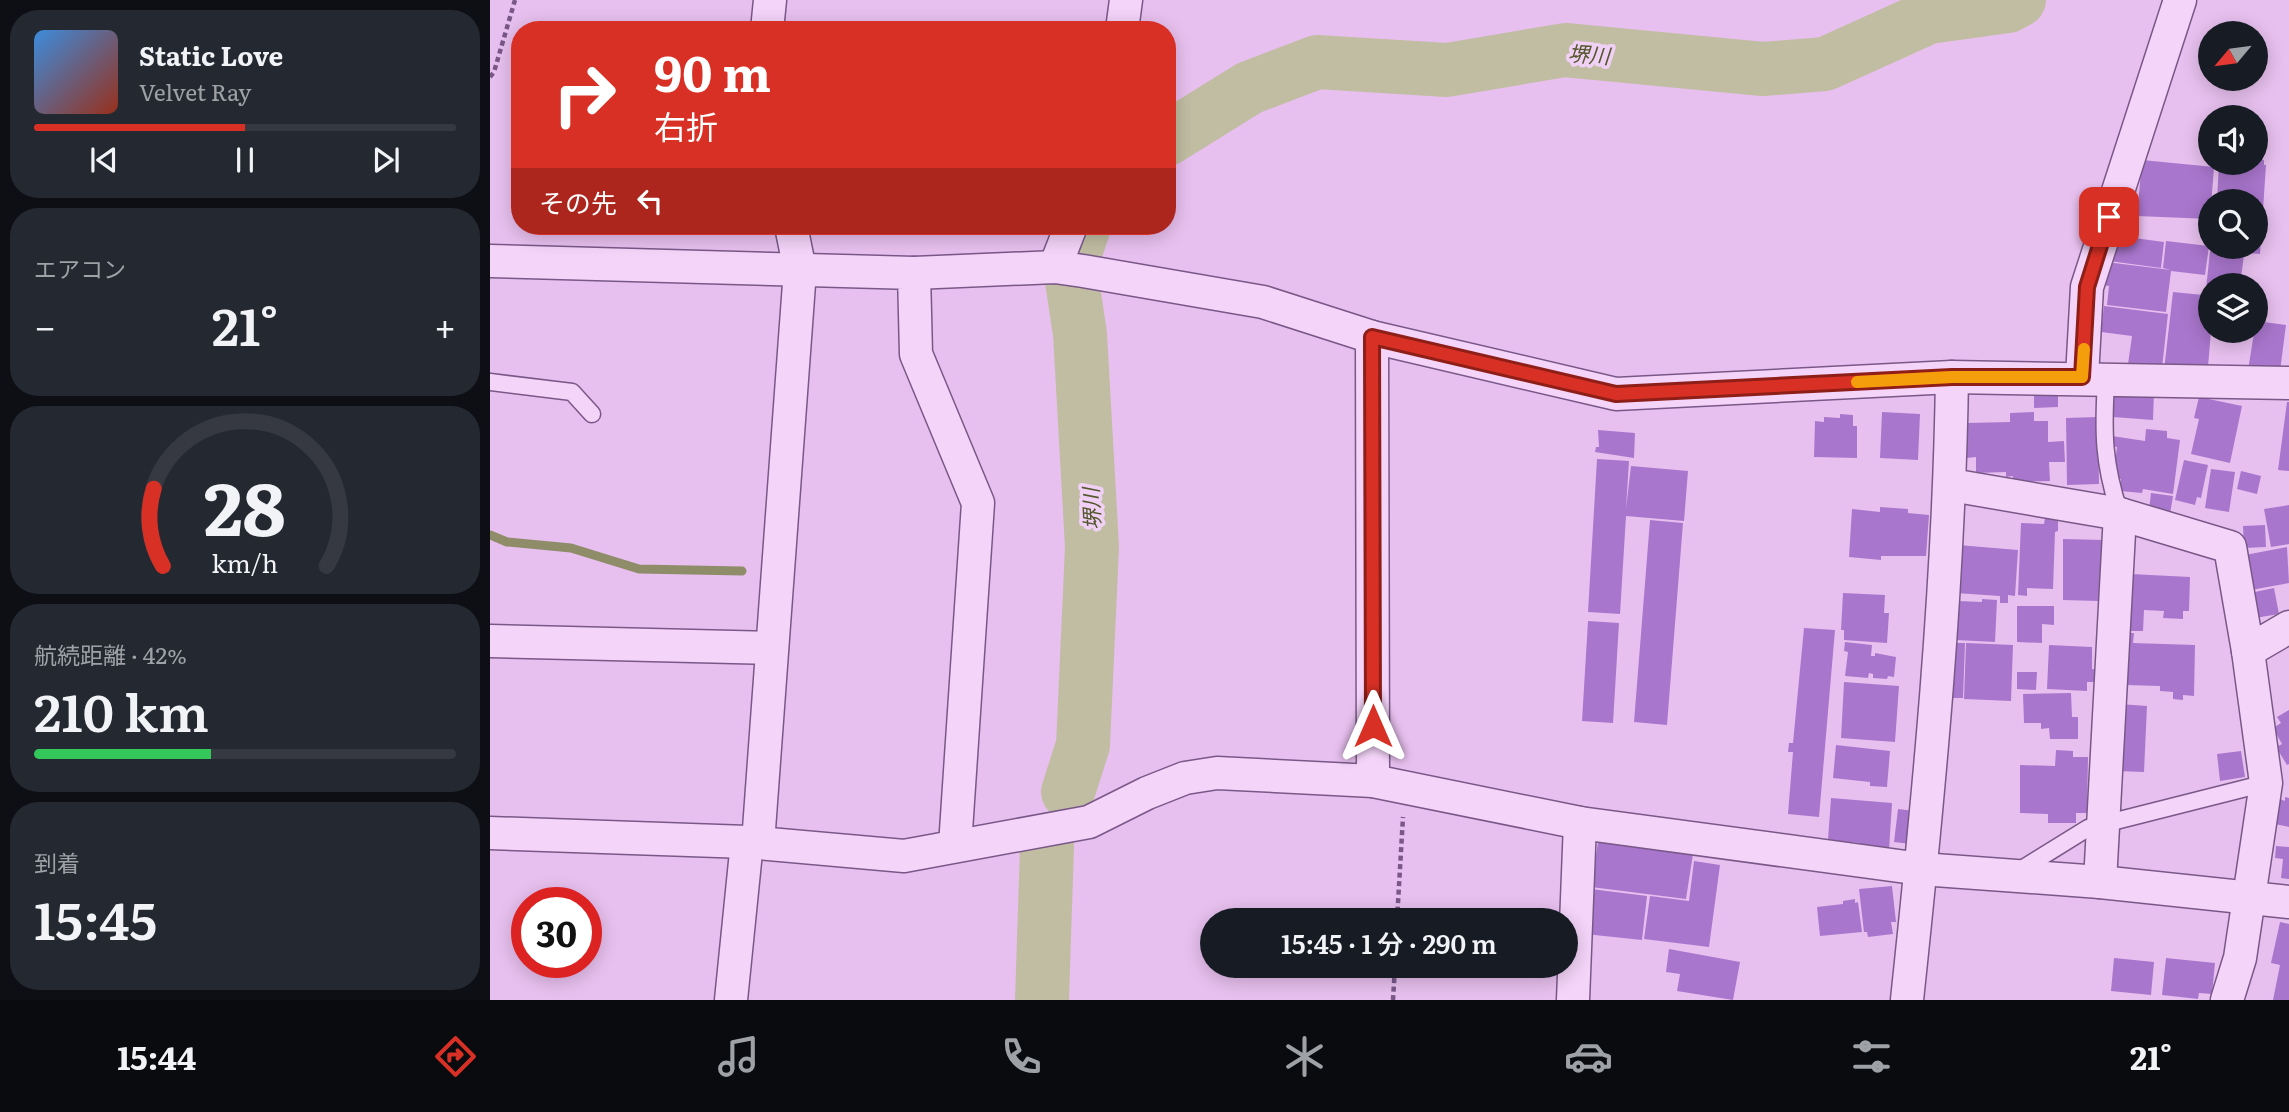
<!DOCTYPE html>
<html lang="ja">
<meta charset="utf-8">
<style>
body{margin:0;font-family:Literata,"Noto Sans JP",serif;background:#242831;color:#f1f3f6;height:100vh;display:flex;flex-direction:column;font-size:26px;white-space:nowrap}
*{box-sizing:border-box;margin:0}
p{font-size:23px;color:#9ea1a6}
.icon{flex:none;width:38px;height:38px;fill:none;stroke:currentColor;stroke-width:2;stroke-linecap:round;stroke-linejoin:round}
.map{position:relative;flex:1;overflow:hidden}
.panel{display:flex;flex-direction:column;gap:10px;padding:10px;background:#0d0f14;width:490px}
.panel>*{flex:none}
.guide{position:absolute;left:21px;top:21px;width:665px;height:214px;border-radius:28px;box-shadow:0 4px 18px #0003;background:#d93025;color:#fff;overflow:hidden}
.needle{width:46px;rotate:241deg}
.controls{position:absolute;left:1708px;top:21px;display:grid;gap:14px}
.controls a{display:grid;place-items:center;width:70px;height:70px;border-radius:50%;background:#171b24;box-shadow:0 4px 18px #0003;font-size:35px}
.speed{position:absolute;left:21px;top:887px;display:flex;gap:14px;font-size:35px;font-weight:700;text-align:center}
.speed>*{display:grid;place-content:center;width:91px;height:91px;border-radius:50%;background:#171b24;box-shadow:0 4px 18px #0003;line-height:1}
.speed .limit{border:10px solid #d22;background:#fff;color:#111}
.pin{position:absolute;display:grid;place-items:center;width:60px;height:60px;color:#fff;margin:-30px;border-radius:14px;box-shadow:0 4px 10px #0006}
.me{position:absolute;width:77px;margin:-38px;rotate:0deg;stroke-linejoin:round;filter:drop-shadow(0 0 5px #0008)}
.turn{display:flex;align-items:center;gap:24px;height:147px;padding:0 28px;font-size:32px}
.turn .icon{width:91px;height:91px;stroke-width:2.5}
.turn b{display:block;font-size:49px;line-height:60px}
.then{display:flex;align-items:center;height:66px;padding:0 28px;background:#0003;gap:14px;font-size:26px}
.big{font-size:52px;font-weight:600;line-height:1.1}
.panel .tile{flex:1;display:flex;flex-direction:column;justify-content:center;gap:10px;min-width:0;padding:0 24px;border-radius:28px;background:#242831}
.panel .dial{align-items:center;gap:0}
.dial svg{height:182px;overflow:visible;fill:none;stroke:#363941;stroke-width:7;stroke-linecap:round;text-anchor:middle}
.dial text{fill:#f1f3f6;stroke:none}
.song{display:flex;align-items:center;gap:21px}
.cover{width:84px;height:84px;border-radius:10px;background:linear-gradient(135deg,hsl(210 70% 55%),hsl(10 70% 35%))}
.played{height:7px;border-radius:4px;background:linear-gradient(90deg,#d93025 50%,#363941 50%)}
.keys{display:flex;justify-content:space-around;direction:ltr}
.heat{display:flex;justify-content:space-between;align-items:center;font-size:38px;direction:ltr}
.charge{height:10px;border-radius:5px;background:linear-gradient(90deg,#34c759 42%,#363941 0)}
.trip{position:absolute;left:710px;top:908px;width:378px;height:70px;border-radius:35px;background:#171b24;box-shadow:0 4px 18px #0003;font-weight:600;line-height:70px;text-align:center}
.menu{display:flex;height:112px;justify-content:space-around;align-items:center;background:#090b0e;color:#9ea1a6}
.menu .icon{width:49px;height:49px}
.menu .active{color:#d93025}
.menu b{font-size:32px;color:#f1f3f6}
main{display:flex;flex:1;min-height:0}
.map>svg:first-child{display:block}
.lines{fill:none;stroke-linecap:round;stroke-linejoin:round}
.stream{stroke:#8f8c6a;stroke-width:9}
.river{stroke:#c1bda3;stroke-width:54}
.building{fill:#a976cd}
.lane-casing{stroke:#795888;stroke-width:19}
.street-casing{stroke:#795888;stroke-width:35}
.path{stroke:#795888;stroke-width:4.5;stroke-dasharray:5 3.5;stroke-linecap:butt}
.lane{stroke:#f4d4f9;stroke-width:16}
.street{stroke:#f4d4f9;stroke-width:32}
.route-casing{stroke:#8d1f18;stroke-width:18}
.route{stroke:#d93025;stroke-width:12}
.slow{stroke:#f59e0b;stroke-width:12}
.labels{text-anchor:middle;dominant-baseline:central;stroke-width:7;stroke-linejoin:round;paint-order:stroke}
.water-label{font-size:21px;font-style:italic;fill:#53572c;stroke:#f1d0f6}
</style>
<main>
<section class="panel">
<div class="tile">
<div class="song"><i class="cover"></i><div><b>Static Love</b><p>Velvet Ray</p></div></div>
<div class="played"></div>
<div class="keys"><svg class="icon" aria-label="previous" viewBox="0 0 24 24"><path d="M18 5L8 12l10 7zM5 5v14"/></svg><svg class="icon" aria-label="pause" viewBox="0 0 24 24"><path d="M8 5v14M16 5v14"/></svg><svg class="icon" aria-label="next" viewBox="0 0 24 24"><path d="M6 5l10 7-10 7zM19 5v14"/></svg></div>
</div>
<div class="tile"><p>エアコン</p>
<div class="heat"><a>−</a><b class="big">21°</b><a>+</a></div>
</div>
<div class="tile dial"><svg viewBox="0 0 100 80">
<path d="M14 69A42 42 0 1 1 86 69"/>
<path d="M14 69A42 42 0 0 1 10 35" stroke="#d93025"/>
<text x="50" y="56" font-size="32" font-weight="700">28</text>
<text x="50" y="72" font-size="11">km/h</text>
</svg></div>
<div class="tile"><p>航続距離 · 42%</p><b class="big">210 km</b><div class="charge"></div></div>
<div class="tile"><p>到着</p><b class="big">15:45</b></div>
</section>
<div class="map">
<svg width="1799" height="1000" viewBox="0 0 1799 1000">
<rect width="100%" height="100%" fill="#e8c0ef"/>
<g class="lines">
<!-- stream -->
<polyline class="stream" points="0,535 17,542 81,548 149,569 252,571"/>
<!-- river -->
<g class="river">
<polyline points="677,139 759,88 827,62 957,70 1075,50 1273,69 1335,64 1439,17 1518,6 1529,0"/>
<polyline points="578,792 593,745 602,547 590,334 580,268 594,226"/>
<polyline points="552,1000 557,846"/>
</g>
</g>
<!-- building -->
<g class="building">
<polygon points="1766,159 1774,160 1774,165 1776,165 1770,254 1720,250 1720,247 1766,247 1766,201 1727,201 1729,163 1766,163"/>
<polygon points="1652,160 1724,167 1720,219 1647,216"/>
<polygon points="1622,235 1674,242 1671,268 1619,261"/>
<polygon points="1676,241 1719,246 1715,275 1681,271 1676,312 1617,305 1619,286 1613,285 1616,262 1681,270 1673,268"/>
<polygon points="1720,251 1754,255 1750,285 1720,285 1720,299 1715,299"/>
<polygon points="1683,292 1713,295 1713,301 1720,302 1721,331 1718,367 1692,365 1691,372 1674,370"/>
<polygon points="1614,306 1678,314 1672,368 1638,364 1642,336 1611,332"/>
<polygon points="1766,321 1796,325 1790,371 1758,370"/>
<polygon points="1544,389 1568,389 1568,407 1544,408"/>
<polygon points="1625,389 1664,392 1663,420 1623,417"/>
<polygon points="1709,397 1752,406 1740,463 1701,454 1709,419 1704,418"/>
<polygon points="1797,402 1799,402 1799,471 1788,470"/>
<polygon points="1392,412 1430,414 1428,460 1390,458"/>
<polygon points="1544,412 1544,421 1558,421 1558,442 1574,441 1575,462 1559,462 1560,481 1523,482 1523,476 1516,477 1516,472 1486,473 1486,457 1476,458 1476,423 1520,422 1520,413"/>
<polygon points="1350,414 1363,415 1363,426 1367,426 1367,458 1324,457 1325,421 1334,422 1334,417 1350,418"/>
<polygon points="1608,417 1609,484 1577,485 1576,418"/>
<polygon points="1656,429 1677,431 1677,438 1690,440 1683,494 1653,489 1652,493 1630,491 1631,479 1623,478 1627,447 1620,446 1622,436 1655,441"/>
<polygon points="1108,430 1145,433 1144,458 1105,452 1106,447 1109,447"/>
<polygon points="1107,459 1139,461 1136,509 1141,466 1198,471 1194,521 1136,516 1130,614 1098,612"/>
<polygon points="1694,460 1718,465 1711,498 1707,497 1705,505 1685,500"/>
<polygon points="1721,469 1745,472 1739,512 1715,508"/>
<polygon points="1751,471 1771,476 1767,494 1747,489"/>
<polygon points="1661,493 1683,496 1680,514 1659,510"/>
<polygon points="1799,505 1799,544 1781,547 1774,509"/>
<polygon points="1390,507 1418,509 1418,513 1439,515 1436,556 1391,556 1391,560 1359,557 1362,509 1390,512"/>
<polygon points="1555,518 1568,518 1568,531 1565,532 1563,589 1537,588 1537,596 1528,595 1531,523 1554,524"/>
<polygon points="1160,520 1193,523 1177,725 1144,722"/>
<polygon points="1775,525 1776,547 1754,548 1753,526"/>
<polygon points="1573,539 1614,540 1613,583 1609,583 1609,601 1573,600"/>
<polygon points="1468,545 1528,550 1525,596 1518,595 1518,603 1510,603 1510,596 1465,593"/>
<polygon points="1797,547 1799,583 1761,590 1755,555"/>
<polygon points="1641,574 1700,577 1699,611 1693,611 1693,619 1673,618 1674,611 1654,610 1653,631 1635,631"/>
<polygon points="1784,588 1789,614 1765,618 1760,593"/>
<polygon points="1353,593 1395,595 1394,613 1399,613 1397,643 1354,640 1354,630 1351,630"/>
<polygon points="1492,599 1507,600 1505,642 1466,640 1468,601 1492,602"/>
<polygon points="1527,606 1564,606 1564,625 1552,624 1552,643 1527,642"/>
<polygon points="1098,621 1129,623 1123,723 1092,721"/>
<polygon points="1314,628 1345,630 1329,817 1298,814 1303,752 1298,752 1299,743 1303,743"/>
<polygon points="1634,633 1644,633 1643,643 1705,645 1704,696 1693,695 1693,700 1683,699 1683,692 1670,691 1670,686 1636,685"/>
<polygon points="1355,642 1382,645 1381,656 1385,656 1385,653 1406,657 1404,677 1398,676 1397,679 1383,678 1383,674 1379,673 1378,678 1355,676 1358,652 1354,651"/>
<polygon points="1459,643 1475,643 1473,698 1457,698"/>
<polygon points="1476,643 1523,645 1521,701 1474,699"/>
<polygon points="1559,645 1602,647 1602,669 1609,670 1608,682 1597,682 1597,691 1557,689"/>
<polygon points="1527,672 1547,672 1546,690 1527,689"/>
<polygon points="1354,682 1409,686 1405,742 1351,738"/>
<polygon points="1581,693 1582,717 1588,717 1588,739 1560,739 1559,728 1551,729 1551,723 1534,723 1533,694"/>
<polygon points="1630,704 1657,706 1654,772 1627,771"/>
<polygon points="1799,710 1799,764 1797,765 1786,747 1792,744 1783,728 1791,723 1787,717"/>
<polygon points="1346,745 1400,751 1397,787 1380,786 1380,782 1343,778"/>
<polygon points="1566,750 1583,751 1583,757 1598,757 1597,813 1586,813 1586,823 1558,823 1558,814 1530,813 1530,765 1565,766"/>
<polygon points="1751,751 1755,777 1730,781 1727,754"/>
<polygon points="1795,797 1799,798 1799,827 1785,824 1790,799 1795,801"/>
<polygon points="1341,798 1402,803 1399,850 1370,847 1370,843 1338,840"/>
<polygon points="1408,809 1425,811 1421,844 1404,842"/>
<polygon points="1109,836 1203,854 1196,899 1101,887"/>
<polygon points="1786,846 1799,847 1799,879 1791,878 1793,859 1785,858"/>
<polygon points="1204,861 1230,865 1219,947 1154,939 1160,896 1199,901"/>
<polygon points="1402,886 1406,922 1401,922 1403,934 1378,937 1377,932 1374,932 1369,889"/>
<polygon points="1101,889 1157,896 1152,940 1095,934"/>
<polygon points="1365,899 1365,903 1368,902 1372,932 1330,936 1327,907 1353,904 1353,901"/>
<polygon points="1790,922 1799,924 1799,1000 1783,1000 1790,965 1781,963"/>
<polygon points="1179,949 1250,962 1243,1000 1187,991 1190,974 1176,972"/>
<polygon points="1624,958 1664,962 1661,995 1621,991"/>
<polygon points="1676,958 1725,963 1722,994 1709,993 1708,999 1672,995"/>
</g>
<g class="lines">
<!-- lane casing -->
<g class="lane-casing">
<g id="lane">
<path d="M 1616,380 C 1613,432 1613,463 1630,514"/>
<polyline points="0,382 82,392 102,414"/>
<polyline points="1527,872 1598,828 1776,783"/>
</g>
</g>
<!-- street casing -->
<g class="street-casing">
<g id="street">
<polyline points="277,30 280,0"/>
<polyline points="632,30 636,0"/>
<polyline points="0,261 424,273 426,354 488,503 465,846"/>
<polyline points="565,267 581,226"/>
<polyline points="424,273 565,267 593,271 773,302 882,337 1126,394 1462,377 1799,383"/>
<polyline points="882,337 883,781"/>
<polyline points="1592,377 1597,287 1690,0"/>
<polyline points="1461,485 1630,514 1740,547 1758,651 1776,783 1750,958 1737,1000"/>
<polyline points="0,641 282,648"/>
<polyline points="1758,651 1799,627"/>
<polyline points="0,833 257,842 414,856 599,822 657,793 695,778 727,773 883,781 1090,823 1431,869 1610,882 1799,902"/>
<polyline points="268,843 310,270 301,226"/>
<polyline points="1610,882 1630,514"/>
<polyline points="241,1000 257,842"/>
<polyline points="1083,1000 1090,823"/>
<path d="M 1417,1000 C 1439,793 1459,585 1462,377"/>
</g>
</g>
<!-- path -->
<g class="path">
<polyline points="0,77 4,72 25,0"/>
<polyline points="907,920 913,817"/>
<polyline points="903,1000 905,966"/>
</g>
<!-- lane -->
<use href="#lane" class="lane"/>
<!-- street -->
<use href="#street" class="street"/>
</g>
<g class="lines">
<!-- route casing -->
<g class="route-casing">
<polyline id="route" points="883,726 882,337 1126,394 1462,377 1592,377 1597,287 1619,217"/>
</g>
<!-- route -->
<use href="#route" class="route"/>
<!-- slow -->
<polyline class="slow" points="1367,382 1462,377 1592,377 1594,349"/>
</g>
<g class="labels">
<!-- water labels -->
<g class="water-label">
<text transform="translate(1099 53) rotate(4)">堺川</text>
<text transform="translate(600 509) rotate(-93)">堺川</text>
</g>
</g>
</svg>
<div class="controls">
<a><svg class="needle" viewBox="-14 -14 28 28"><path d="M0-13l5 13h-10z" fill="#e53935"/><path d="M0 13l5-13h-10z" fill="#9ea1a6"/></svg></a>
<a><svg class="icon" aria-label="sound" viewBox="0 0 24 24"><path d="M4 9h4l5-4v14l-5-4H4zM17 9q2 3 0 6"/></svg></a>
<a><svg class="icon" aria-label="search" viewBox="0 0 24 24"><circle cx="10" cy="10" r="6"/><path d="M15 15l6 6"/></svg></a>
<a><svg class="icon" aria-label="layers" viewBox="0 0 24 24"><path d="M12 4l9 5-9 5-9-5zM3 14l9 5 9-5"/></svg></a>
</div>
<div class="speed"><div class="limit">30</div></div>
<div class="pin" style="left:1619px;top:217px;background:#d93025"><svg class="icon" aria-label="arrive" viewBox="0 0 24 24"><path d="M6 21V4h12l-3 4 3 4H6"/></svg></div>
<svg class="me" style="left:883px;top:726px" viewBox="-20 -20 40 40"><path d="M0-17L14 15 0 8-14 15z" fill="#d93025" stroke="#fff" stroke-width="4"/></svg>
<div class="trip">15:45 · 1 分 · 290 m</div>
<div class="guide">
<div class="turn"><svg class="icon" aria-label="right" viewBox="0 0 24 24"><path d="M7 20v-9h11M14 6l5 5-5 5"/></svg><div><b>90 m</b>右折</div></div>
<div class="then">その先<svg class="icon" aria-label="left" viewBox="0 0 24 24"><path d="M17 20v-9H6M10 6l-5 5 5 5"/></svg></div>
</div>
</div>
</main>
<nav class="menu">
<b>15:44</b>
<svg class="icon active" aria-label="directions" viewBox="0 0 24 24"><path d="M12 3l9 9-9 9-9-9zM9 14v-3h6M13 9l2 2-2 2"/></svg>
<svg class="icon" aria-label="music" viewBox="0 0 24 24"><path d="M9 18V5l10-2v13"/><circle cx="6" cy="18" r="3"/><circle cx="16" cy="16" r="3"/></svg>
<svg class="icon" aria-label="phone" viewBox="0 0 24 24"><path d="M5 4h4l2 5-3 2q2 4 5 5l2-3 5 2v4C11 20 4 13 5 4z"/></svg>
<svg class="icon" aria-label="climate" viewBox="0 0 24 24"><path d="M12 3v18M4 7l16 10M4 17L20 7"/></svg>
<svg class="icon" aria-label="car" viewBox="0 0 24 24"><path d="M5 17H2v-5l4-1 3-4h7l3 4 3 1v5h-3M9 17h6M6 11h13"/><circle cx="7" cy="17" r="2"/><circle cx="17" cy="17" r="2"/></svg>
<svg class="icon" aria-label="filters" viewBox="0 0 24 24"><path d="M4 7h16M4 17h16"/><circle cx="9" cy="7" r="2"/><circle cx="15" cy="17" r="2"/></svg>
<b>21°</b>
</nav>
